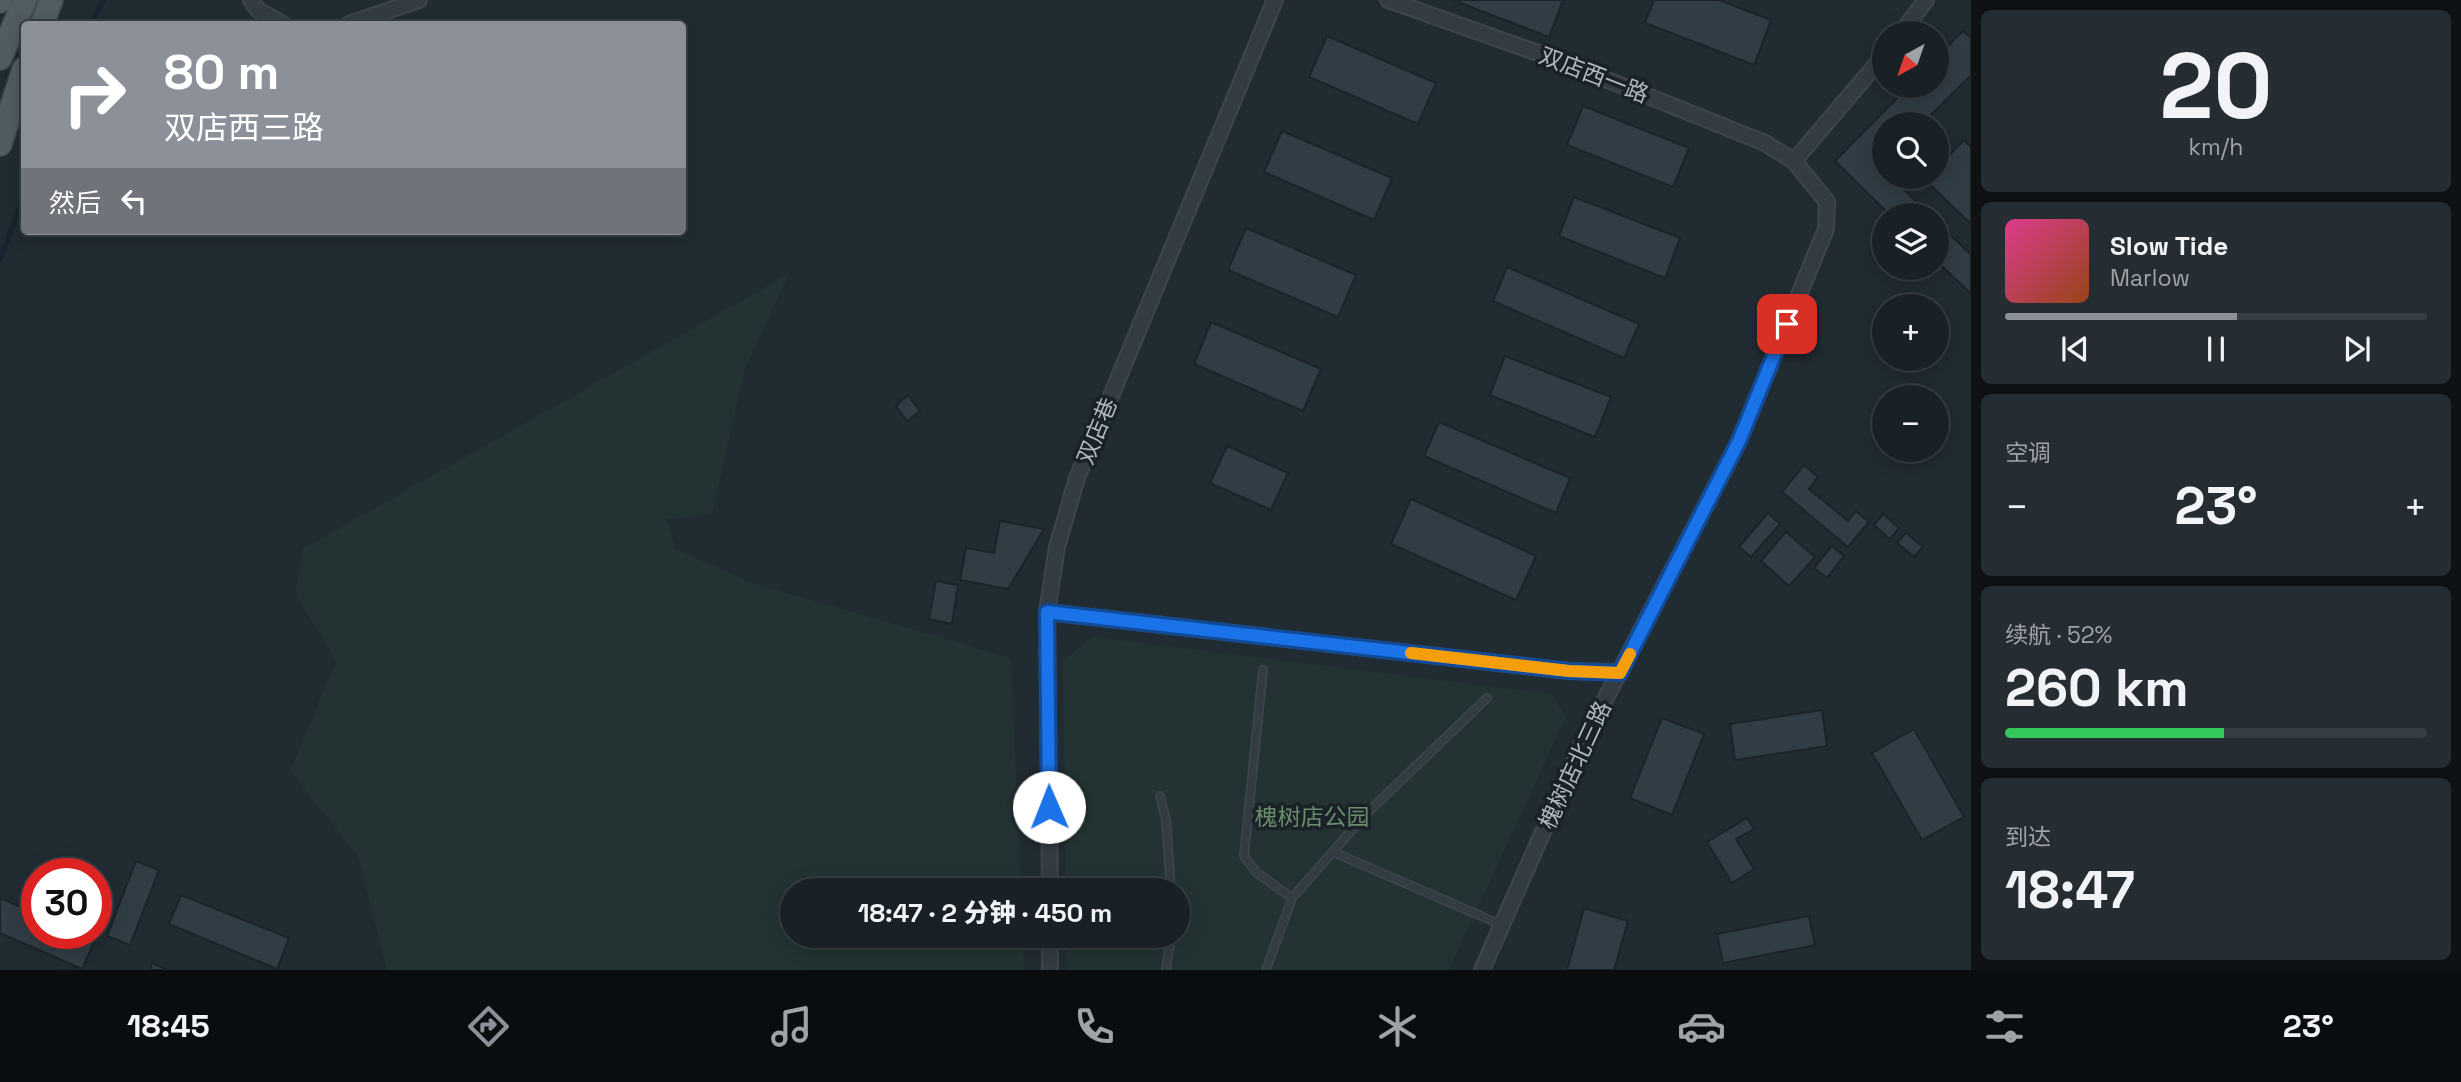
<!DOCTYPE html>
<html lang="zh">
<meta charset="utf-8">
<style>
body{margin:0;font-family:"Space Grotesk","Noto Sans SC",sans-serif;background:#262d32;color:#f1f3f6;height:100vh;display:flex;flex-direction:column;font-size:26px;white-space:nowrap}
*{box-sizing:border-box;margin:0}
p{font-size:23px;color:#9fa3a7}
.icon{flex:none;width:38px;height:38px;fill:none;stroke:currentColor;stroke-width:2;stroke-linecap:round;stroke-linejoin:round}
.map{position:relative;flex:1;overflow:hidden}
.side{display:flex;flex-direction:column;gap:10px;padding:10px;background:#0e1215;width:490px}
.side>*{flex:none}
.hud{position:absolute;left:21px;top:21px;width:665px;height:214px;border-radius:7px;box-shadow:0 4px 18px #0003,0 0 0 2px #373e43;background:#8c9099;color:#fff;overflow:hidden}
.needle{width:46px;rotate:220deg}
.buttons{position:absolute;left:1872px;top:21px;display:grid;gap:14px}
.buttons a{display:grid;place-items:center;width:77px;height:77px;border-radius:50%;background:#192026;box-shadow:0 4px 18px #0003,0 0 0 2px #373e43;font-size:35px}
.speed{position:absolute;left:21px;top:858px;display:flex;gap:14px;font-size:35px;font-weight:700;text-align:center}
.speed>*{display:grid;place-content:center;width:91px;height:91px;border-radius:50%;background:#192026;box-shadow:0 4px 18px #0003,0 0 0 2px #373e43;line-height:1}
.speed .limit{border:10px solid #d22;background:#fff;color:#111}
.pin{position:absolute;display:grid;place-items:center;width:60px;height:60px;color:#fff;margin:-30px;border-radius:14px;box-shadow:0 4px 10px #0006}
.me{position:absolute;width:77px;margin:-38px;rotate:359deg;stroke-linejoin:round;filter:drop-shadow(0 0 5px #0008)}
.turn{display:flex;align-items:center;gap:24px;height:147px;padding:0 28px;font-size:32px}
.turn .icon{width:91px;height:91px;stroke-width:2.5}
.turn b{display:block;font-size:49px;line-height:60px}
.then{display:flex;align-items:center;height:66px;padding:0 28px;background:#0003;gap:14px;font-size:26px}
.big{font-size:52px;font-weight:800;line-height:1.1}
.side .card{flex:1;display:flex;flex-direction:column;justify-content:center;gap:10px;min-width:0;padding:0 24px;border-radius:10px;background:#262d32}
.side .dial{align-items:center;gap:0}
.dial b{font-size:91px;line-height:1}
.song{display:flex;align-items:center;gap:21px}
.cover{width:84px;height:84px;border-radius:10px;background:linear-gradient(135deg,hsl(330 70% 55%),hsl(20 70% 35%))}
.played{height:7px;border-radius:4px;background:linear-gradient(90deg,#8c9099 55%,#373e43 55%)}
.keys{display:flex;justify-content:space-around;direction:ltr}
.heat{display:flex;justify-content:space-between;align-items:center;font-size:38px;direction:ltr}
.charge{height:10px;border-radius:5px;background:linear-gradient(90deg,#34c759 52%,#373e43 0)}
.trip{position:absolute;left:780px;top:878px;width:410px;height:70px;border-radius:35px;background:#192026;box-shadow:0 4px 18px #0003,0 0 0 2px #373e43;font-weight:800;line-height:70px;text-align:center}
.dock{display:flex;height:112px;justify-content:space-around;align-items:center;background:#0a0d0f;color:#9fa3a7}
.dock .icon{width:49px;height:49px}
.dock .active{color:#8c9099}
.dock b{font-size:32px;color:#f1f3f6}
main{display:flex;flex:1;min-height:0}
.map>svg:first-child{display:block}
.green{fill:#233333}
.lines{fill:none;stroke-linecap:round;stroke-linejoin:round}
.stream{stroke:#17232e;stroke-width:5}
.building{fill:#313d45;stroke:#1c2329;stroke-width:2}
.lane-casing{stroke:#3e454d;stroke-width:10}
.street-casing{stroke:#3e454d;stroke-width:18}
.primary-casing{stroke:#3e454d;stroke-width:26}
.lane{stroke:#343c43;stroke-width:7}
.street{stroke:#343c43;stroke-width:14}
.primary{stroke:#525c63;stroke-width:23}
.route-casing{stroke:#114b97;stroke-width:18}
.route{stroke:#1a73e8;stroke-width:12}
.slow{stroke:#f59e0b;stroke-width:12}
.labels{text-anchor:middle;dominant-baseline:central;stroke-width:7;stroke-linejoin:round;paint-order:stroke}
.street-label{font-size:23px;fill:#aeb8c0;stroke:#1a2127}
.park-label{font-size:23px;fill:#698d6c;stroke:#1a2127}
</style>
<main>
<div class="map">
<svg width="1971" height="970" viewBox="0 0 1971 970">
<rect width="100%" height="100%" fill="#212b32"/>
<!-- green -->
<g class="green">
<polygon points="789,274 744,372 712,515 667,519 675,549 753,583 1011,658 1021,891 793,891 793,936 1023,936 1024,970 387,970 358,856 290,771 336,661 295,593 303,549"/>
<polygon points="1092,637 1552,694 1566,717 1449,970 1067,970 1066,936 1178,936 1178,891 1066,891 1063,661"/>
</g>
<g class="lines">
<!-- stream -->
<g class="stream">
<polyline points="92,24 103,0"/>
<polyline points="0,260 24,197"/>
</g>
</g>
<!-- building -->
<g class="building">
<polygon points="1453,0 1563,0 1549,37"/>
<polygon points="1654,0 1719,0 1771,20 1754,65 1645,23"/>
<polygon points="1963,31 1971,38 1971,75 1922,124 1885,124 1885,163 1881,167 1885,177 1891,177 1930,215 1890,215 1835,161 1909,86 1937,86 1937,57"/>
<polygon points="1327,36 1436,83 1418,124 1309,77"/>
<polygon points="1583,106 1689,148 1673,187 1567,145"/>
<polygon points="1282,131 1392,178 1374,220 1264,172"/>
<polygon points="1964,140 1971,147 1971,224 1925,180 1937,177 1937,168"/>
<polygon points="1574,197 1680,238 1665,278 1559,236"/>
<polygon points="1937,222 1971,255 1971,294 1937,261"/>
<polygon points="1246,228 1356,275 1338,317 1228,270"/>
<polygon points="1507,267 1639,324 1624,358 1493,301"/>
<polygon points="1211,322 1321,369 1303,411 1194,364"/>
<polygon points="1505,356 1611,397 1595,437 1490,395"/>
<polygon points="908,395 920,411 907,421 896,406"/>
<polygon points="1439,422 1570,478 1556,513 1424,456"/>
<polygon points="1227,446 1288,473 1271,510 1210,483"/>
<polygon points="1804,465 1818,477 1809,489 1848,521 1856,511 1869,522 1848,547 1782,492"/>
<polygon points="1411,499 1536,556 1516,600 1391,544"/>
<polygon points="1768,513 1780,524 1751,557 1739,547"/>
<polygon points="1883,514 1899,528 1890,539 1874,525"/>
<polygon points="1000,521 1044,529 1008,589 960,580 966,548 994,553"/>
<polygon points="1786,532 1815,557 1789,586 1761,561"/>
<polygon points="1906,533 1923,547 1914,557 1897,543"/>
<polygon points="1832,546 1844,556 1827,578 1814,568"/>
<polygon points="936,581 958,585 952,624 929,619"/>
<polygon points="1822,710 1827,746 1735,760 1730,724"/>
<polygon points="1662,718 1704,734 1672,815 1630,798"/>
<polygon points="1914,729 1964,817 1922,840 1872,753"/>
<polygon points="1747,818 1754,829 1736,839 1754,869 1732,883 1707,842"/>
<polygon points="136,861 159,870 130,945 107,936"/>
<polygon points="181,895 289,938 277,969 169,924"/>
<polygon points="0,898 37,914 37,933 78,933 95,940 82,969 0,933"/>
<polygon points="1584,908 1628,921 1614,970 1567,970"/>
<polygon points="1809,916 1815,945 1723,963 1717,934"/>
<polygon points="152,963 168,970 150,970"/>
</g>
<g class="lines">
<!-- lane casing -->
<g class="lane-casing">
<g id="lane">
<polyline points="1263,670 1244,856 1256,872 1292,898"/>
<polyline points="1160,796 1166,820 1171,891"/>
<polyline points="1333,852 1502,925"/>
<polyline points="1166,970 1171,936"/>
<polyline points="1266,970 1292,898 1366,814 1487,698"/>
</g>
</g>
<!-- street casing -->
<g class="street-casing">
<g id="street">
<polyline points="251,0 258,10 283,24"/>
<polyline points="1388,0 1558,60 1765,143 1794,161"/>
<polyline points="349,24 419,0"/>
<polyline points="1901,33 1926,0"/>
<polyline points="1047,612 1569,671 1620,672"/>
<polyline points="1050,891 1047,612 1057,547 1077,478 1275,0"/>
<polyline points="1050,936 1050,970"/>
<polyline points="1482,970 1580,748 1739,441 1826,229 1827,202 1794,161 1885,54"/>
</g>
</g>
<!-- primary casing -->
<g class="primary-casing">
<g id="primary">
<polyline points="0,1 0,0"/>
<polyline points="42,24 51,0"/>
<polyline points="0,58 25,0"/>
<polyline points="0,144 24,69"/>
</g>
</g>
<!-- lane -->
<use href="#lane" class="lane"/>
<!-- street -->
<use href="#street" class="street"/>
<!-- primary -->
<use href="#primary" class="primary"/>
</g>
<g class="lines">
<!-- route casing -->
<g class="route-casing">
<polyline id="route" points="1049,807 1047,612 1569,671 1620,673 1739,441 1787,324"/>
</g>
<!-- route -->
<use href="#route" class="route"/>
<!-- slow -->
<polyline class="slow" points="1411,653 1569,671 1620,673 1630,654"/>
</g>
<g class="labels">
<!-- street labels -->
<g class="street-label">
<text transform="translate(1594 75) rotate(21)">双店西一路</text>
<text transform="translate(1097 431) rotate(-68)">双店巷</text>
<text transform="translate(1575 765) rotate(-65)">槐树店北三路</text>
</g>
<!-- park labels -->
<g class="park-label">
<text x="1312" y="817">槐树店公园</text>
</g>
</g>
</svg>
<div class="buttons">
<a><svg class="needle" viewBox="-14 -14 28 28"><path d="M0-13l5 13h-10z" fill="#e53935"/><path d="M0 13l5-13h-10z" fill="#9fa3a7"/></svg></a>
<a><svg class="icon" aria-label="search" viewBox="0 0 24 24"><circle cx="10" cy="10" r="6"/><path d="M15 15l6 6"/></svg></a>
<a><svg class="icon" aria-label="layers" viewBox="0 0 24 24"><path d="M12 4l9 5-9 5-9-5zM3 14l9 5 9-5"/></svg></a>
<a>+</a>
<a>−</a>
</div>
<div class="speed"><div class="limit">30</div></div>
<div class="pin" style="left:1787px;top:324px;background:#d93025"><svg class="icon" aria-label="arrive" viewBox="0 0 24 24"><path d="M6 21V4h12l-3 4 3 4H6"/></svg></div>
<svg class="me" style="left:1049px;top:807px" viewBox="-20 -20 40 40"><circle r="19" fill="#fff"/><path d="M0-13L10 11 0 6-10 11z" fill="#1a73e8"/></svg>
<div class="trip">18:47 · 2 分钟 · 450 m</div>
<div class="hud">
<div class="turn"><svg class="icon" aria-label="right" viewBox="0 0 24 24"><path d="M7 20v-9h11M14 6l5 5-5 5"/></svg><div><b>80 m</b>双店西三路</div></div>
<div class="then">然后<svg class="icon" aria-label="left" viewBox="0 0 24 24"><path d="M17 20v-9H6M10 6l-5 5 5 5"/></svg></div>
</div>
</div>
<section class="side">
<div class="card dial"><b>20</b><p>km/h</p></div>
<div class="card">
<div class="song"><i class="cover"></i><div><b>Slow Tide</b><p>Marlow</p></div></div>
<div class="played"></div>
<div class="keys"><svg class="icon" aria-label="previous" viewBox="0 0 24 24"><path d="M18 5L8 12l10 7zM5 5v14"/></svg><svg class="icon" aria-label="pause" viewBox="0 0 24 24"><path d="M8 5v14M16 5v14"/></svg><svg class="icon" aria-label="next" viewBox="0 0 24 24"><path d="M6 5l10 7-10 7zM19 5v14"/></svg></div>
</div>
<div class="card"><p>空调</p>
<div class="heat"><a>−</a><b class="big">23°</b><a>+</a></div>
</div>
<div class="card"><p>续航 · 52%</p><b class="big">260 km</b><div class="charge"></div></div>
<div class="card"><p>到达</p><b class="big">18:47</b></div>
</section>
</main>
<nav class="dock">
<b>18:45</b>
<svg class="icon active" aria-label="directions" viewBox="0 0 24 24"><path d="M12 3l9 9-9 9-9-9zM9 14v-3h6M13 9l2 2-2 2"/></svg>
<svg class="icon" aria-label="music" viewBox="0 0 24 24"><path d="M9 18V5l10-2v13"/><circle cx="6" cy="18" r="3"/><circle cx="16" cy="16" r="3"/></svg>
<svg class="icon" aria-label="phone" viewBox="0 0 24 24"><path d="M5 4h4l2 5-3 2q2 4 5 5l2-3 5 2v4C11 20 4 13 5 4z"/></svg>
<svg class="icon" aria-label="climate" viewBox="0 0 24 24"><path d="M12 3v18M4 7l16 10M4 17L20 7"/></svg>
<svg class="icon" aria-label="car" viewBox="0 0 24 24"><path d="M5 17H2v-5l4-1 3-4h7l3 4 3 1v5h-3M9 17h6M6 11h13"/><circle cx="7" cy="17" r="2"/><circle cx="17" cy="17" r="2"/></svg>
<svg class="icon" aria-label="filters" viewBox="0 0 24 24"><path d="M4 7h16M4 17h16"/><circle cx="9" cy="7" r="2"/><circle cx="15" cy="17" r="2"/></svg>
<b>23°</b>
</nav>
